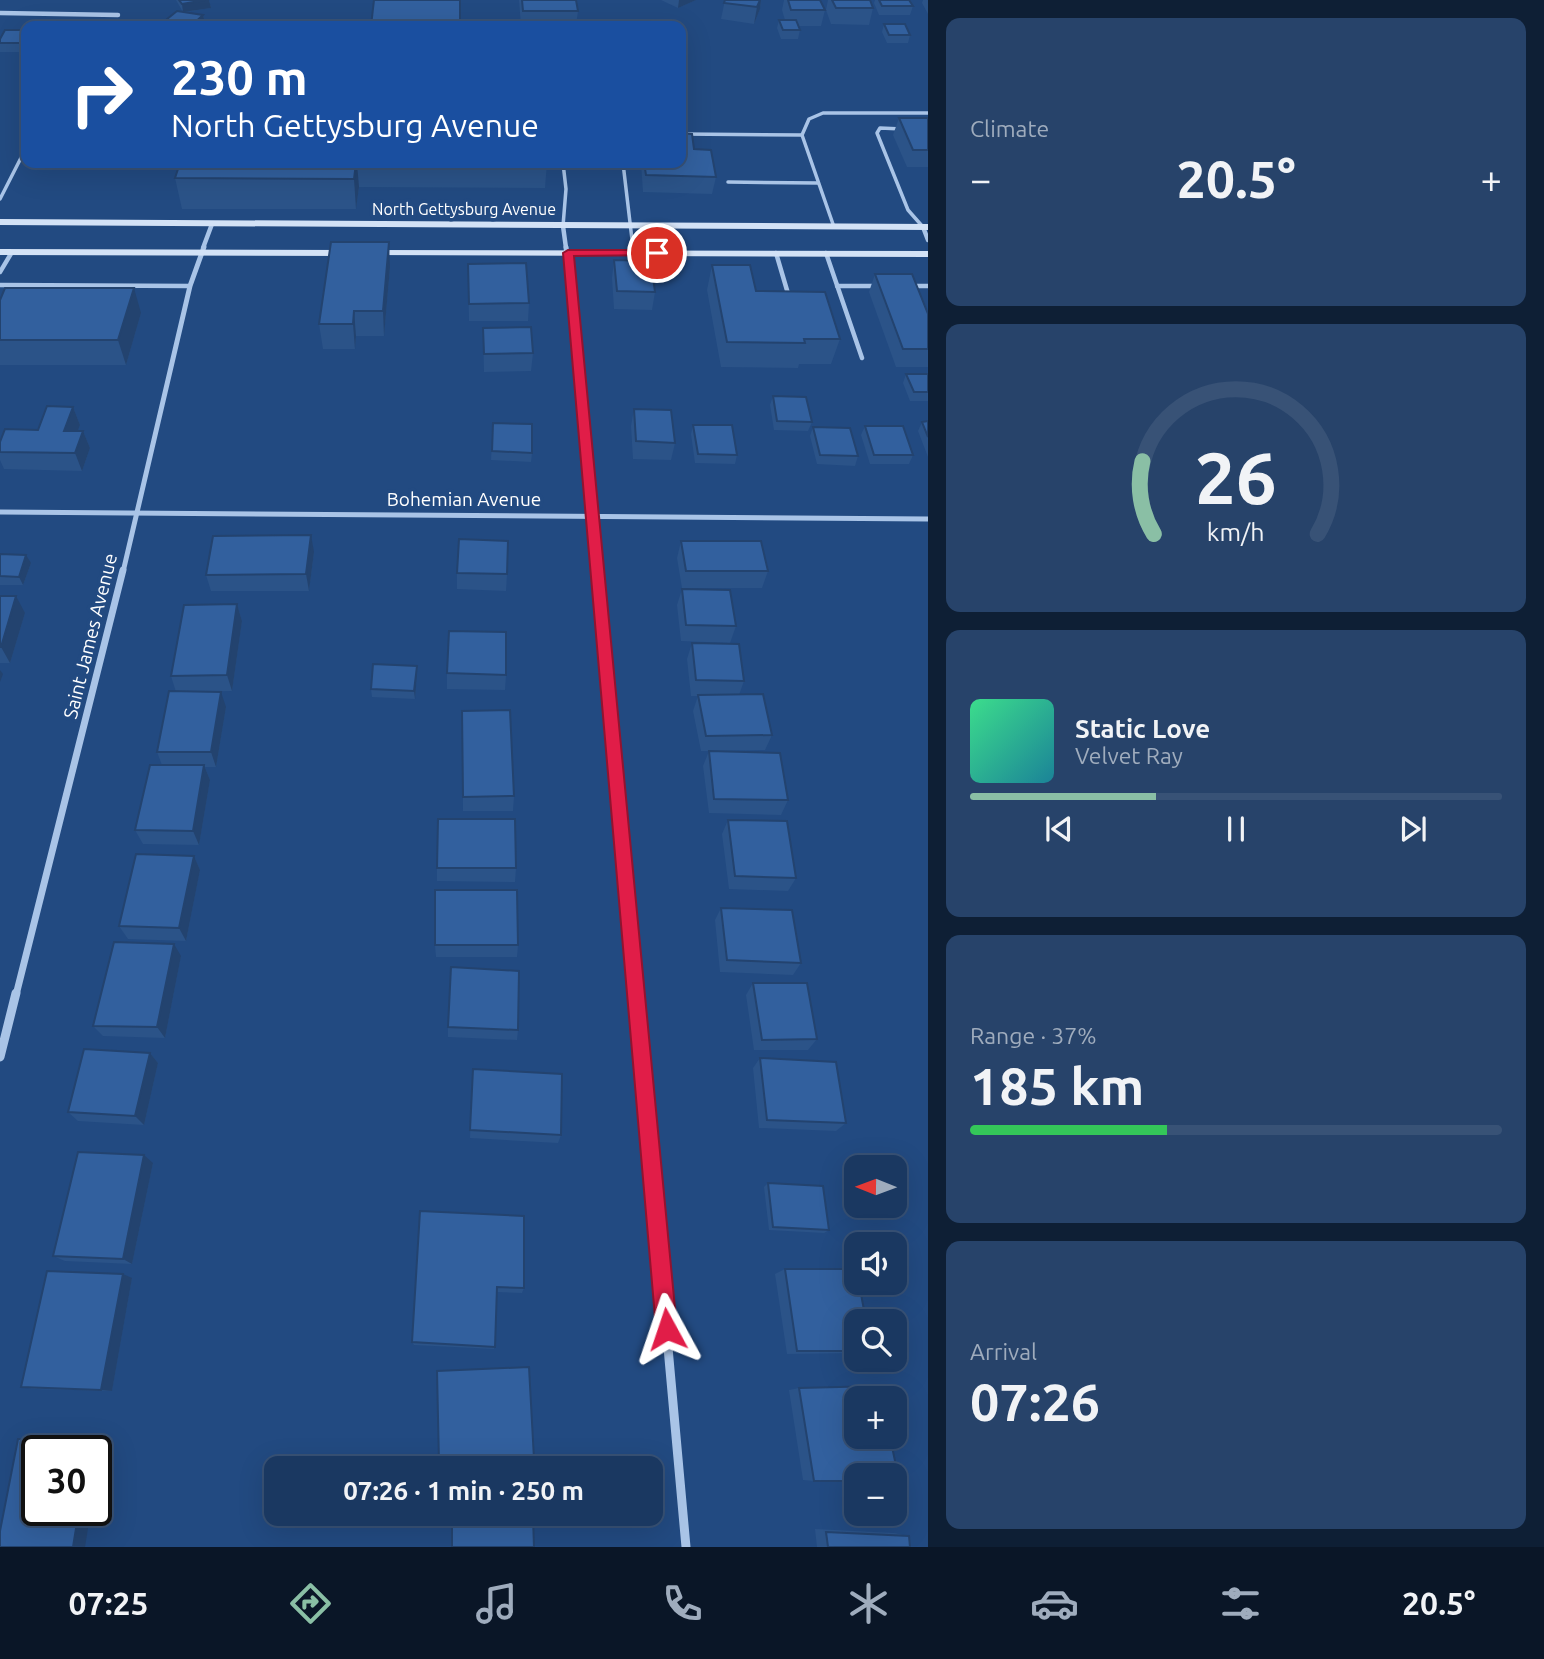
<!DOCTYPE html>
<meta charset="utf-8">
<style>
body{margin:0;font-family:Ubuntu,sans-serif;background:#27436a;color:#f1f3f6;height:100vh;display:flex;flex-direction:column;font-size:26px;white-space:nowrap}
*{box-sizing:border-box;margin:0}
p{font-size:23px;color:#9facbd}
.icon{flex:none;width:38px;height:38px;fill:none;stroke:currentColor;stroke-width:2;stroke-linecap:round;stroke-linejoin:round}
.map{position:relative;flex:1;overflow:hidden}
.side{display:flex;flex-direction:column;gap:18px;padding:18px;background:#0e1f35;width:616px}
.side>*{flex:none}
.banner{position:absolute;left:21px;top:21px;width:665px;height:147px;border-radius:14px;box-shadow:0 7px 28px #0002,0 0 0 2px #385276;background:#1a4fa0;color:#fff;overflow:hidden}
.needle{width:46px;rotate:271deg}
.controls{position:absolute;left:844px;top:1155px;display:grid;gap:14px}
.controls a{display:grid;place-items:center;width:63px;height:63px;border-radius:14px;background:#1a3861;box-shadow:0 7px 28px #0002,0 0 0 2px #385276;font-size:35px}
.speed{position:absolute;left:21px;top:1435px;display:flex;gap:14px;font-size:35px;font-weight:700;text-align:center}
.speed>*{display:grid;place-content:center;width:91px;height:91px;border-radius:50%;background:#1a3861;box-shadow:0 7px 28px #0002,0 0 0 2px #385276;line-height:1}
.speed .limit{border:4px solid #111;border-radius:10px;background:#fff;color:#111}
.pin{position:absolute;display:grid;place-items:center;width:60px;height:60px;color:#fff;margin:-30px;border:4px solid #fff;border-radius:50%;box-shadow:0 2px 7px #0007}
.me{position:absolute;width:77px;margin:-38px;rotate:355deg;stroke-linejoin:round;filter:drop-shadow(0 0 5px #0008)}
.turn{display:flex;align-items:center;gap:24px;height:147px;padding:0 35px;font-size:32px}
.turn .icon{width:91px;height:91px;stroke-width:2.5}
.turn b{display:block;font-size:49px;line-height:60px}
.big{font-size:52px;font-weight:700;line-height:1.1}
.side .widget{flex:1;display:flex;flex-direction:column;justify-content:center;gap:10px;min-width:0;padding:0 24px;border-radius:14px;background:#27436a}
.side .dial{align-items:center;gap:0}
.dial svg{height:182px;overflow:visible;fill:none;stroke:#385276;stroke-width:7;stroke-linecap:round;text-anchor:middle}
.dial text{fill:#f1f3f6;stroke:none}
.song{display:flex;align-items:center;gap:21px}
.cover{width:84px;height:84px;border-radius:10px;background:linear-gradient(135deg,hsl(150 70% 55%),hsl(190 70% 35%))}
.played{height:7px;border-radius:4px;background:linear-gradient(90deg,#8abfa5 35%,#385276 35%)}
.keys{display:flex;justify-content:space-around;direction:ltr}
.heat{display:flex;justify-content:space-between;align-items:center;font-size:38px;direction:ltr}
.charge{height:10px;border-radius:5px;background:linear-gradient(90deg,#34c759 37%,#385276 0)}
.trip{position:absolute;left:264px;top:1456px;width:399px;height:70px;border-radius:14px;background:#1a3861;box-shadow:0 7px 28px #0002,0 0 0 2px #385276;font-weight:700;line-height:70px;text-align:center}
.tabs{display:flex;height:112px;justify-content:space-around;align-items:center;background:#0a1627;color:#9facbd}
.tabs .icon{width:49px;height:49px}
.tabs .current{color:#8abfa5}
.tabs b{font-size:32px;color:#f1f3f6}
main{display:flex;flex:1;min-height:0}
.map>svg:first-child{display:block}
.lines{fill:none;stroke-linecap:round;stroke-linejoin:round}
.service-far1{stroke:#a9c4e7;stroke-width:3.5}
.service{stroke:#a9c4e7;stroke-width:4.5}
.minor-far3{stroke:#a9c4e7;stroke-width:4.5}
.minor-far2{stroke:#a9c4e7;stroke-width:5}
.minor-far1{stroke:#a9c4e7;stroke-width:7}
.minor{stroke:#a9c4e7;stroke-width:9}
.secondary{fill:#d3e2f6;fill-rule:evenodd}
.wall{fill:#2b5388}
.shaded-wall{fill:#23436f}
.building{fill:#32609e;stroke:#23436f;stroke-width:2}
.route{fill:#e11d48;stroke:#92132f;stroke-width:2}
.labels{text-anchor:middle;dominant-baseline:central;stroke-width:7;stroke-linejoin:round;paint-order:stroke}
.far-street-label{font-size:16px;fill:#fff;stroke:#224a81}
.street-label{font-size:19px;fill:#fff;stroke:#224a81}
</style>
<main>
<div class="map">
<svg width="928" height="1547" viewBox="0 0 928 1547">
<rect width="100%" height="100%" fill="#224a81"/>
<g class="lines">
<!-- service-far1 -->
<g class="service-far1">
<polyline points="902,129 880,128 877,133 908,210 923,227"/>
<polyline points="681,134 802,135"/>
<polyline points="563,163 566,189 563,226"/>
<polyline points="623,163 633,248"/>
<polyline points="728,182 818,183"/>
<polyline points="0,199 26,148"/>
<polyline points="834,227 802,135 809,119 823,113 928,113"/>
</g>
<!-- service -->
<g class="service">
<polyline points="633,247 634,253"/>
<polyline points="776,253 789,297"/>
<polyline points="826,253 862,358"/>
<polyline points="0,272 12,252"/>
<polyline points="0,285 190,286"/>
<polyline points="837,286 876,286"/>
<polyline points="910,286 928,286"/>
</g>
<!-- minor-far3 -->
<g class="minor-far3">
<polyline points="0,13 118,15"/>
<polyline points="563,226 566,248"/>
<polyline points="923,227 928,240"/>
<polyline points="203,248 212,224"/>
</g>
<!-- minor-far2 -->
<g class="minor-far2">
<polyline points="566,247 598,572"/>
<polyline points="0,512 928,519"/>
<polyline points="123,572 190,286 204,247"/>
</g>
<!-- minor-far1 -->
<g class="minor-far1">
<polyline points="598,570 636,995"/>
<polyline points="16,995 123,570"/>
</g>
<!-- minor -->
<g class="minor">
<polyline points="636,993 686,1547"/>
<polyline points="0,1057 16,993"/>
</g>
<!-- secondary -->
<g class="secondary">
<polygon points="0,219 928,224 928,230 0,225"/>
<polygon points="0,249 349,250 354,253 349,256 0,255"/>
<polygon points="372,250 928,251 928,257 369,255 369,251"/>
</g>
</g>
<!-- wall -->
<g class="wall">
<polygon points="176,0 209,0 211,8 185,12 203,15 205,23 202,26 162,26 161,24 183,12"/>
<polygon points="519,0 576,0 578,11 576,26 521,26"/>
<polygon points="661,0 696,0 678,8"/>
<polygon points="725,0 761,0 760,9 754,24 721,19"/>
<polygon points="784,0 820,0 825,10 821,26 799,26 800,30 798,39 781,39 777,28 779,20 785,20 782,10"/>
<polygon points="828,0 870,0 873,8 869,25 831,24 826,10"/>
<polygon points="875,0 909,0 913,6 910,15 879,15 874,3"/>
<polygon points="923,0 928,0 928,14 922,3"/>
<polygon points="884,24 910,35 908,43 887,43 882,32"/>
<polygon points="26,30 26,52 0,52 0,39"/>
<polygon points="899,118 928,118 928,167 907,167 893,135"/>
<polygon points="180,163 547,163 545,188 359,187 356,209 182,209 175,178"/>
<polygon points="641,163 681,163 716,177 712,194 643,192"/>
<polygon points="614,260 655,292 652,310 614,309 612,278"/>
<polygon points="468,264 529,303 528,321 469,321"/>
<polygon points="712,265 840,339 831,364 799,364 798,368 721,367 707,290"/>
<polygon points="390,267 384,336 356,336 355,349 323,349 319,324"/>
<polygon points="875,274 928,314 928,367 896,367 869,292"/>
<polygon points="0,300 141,313 126,365 0,365"/>
<polygon points="483,328 533,353 531,371 484,372"/>
<polygon points="906,374 928,374 928,401 910,401 903,383"/>
<polygon points="773,396 812,422 808,431 774,430 770,405"/>
<polygon points="73,407 80,425 77,431 83,431 90,448 82,471 4,469 0,460 0,452 38,430"/>
<polygon points="634,409 675,443 671,460 633,459 631,426"/>
<polygon points="928,421 928,457 918,431 922,422"/>
<polygon points="493,423 532,453 531,462 491,460"/>
<polygon points="693,425 737,455 735,464 695,463 691,434"/>
<polygon points="865,426 913,455 909,464 870,464 861,435"/>
<polygon points="813,427 858,456 855,466 817,464 810,436"/>
<polygon points="681,541 768,571 762,588 682,588 677,558"/>
<polygon points="314,552 309,591 211,591 206,575"/>
<polygon points="0,554 31,563 23,585 0,585"/>
<polygon points="457,573 507,574 506,591 457,589"/>
<polygon points="682,589 736,626 730,643 681,641 677,605"/>
<polygon points="0,596 25,613 10,663 0,663"/>
<polygon points="237,604 242,621 232,691 189,692 226,707 216,767 205,767 210,780 199,845 143,844 135,830 162,765 157,752 176,692 171,676"/>
<polygon points="692,643 744,681 739,695 772,735 765,750 709,751 788,800 781,815 709,813 703,766 709,751 701,751 693,711 698,696 691,696 687,659"/>
<polygon points="417,666 417,674 415,699 372,697 371,689"/>
<polygon points="447,673 506,675 505,690 447,689"/>
<polygon points="462,711 514,796 513,811 463,811"/>
<polygon points="728,820 796,878 788,891 729,889 722,834"/>
<polygon points="194,856 200,870 186,941 128,939 119,926"/>
<polygon points="437,868 516,868 515,882 437,881"/>
<polygon points="721,908 801,963 793,975 720,972 715,920"/>
<polygon points="435,945 518,945 517,957 436,957"/>
<polygon points="181,956 165,1038 103,1036 93,1026"/>
<polygon points="753,983 817,1039 808,1050 754,1050 746,995"/>
<polygon points="448,1027 518,1030 517,1040 448,1037"/>
<polygon points="150,1053 158,1063 144,1125 78,1121 68,1112"/>
<polygon points="760,1058 846,1123 836,1131 759,1128 753,1068"/>
<polygon points="473,1069 561,1135 558,1143 470,1138"/>
<polygon points="153,1163 132,1264 65,1261 53,1256"/>
<polygon points="768,1183 829,1230 824,1233 769,1230 764,1187"/>
<polygon points="524,1216 524,1288 522,1293 497,1292 494,1349 414,1345 412,1342"/>
<polygon points="785,1269 856,1321 856,1353 787,1354 775,1274"/>
<polygon points="132,1278 112,1391 34,1389 21,1387"/>
<polygon points="799,1388 814,1481 803,1480 789,1390"/>
<polygon points="531,1514 533,1517 452,1547 452,1515"/>
<polygon points="815,1529 894,1533 909,1536 910,1547 817,1547"/>
</g>
<!-- shaded-wall -->
<g class="shaded-wall">
<polygon points="205,0 209,0 211,8 183,12 182,4"/>
<polygon points="679,0 696,0 678,8"/>
<polygon points="760,0 761,0 760,9 754,24 757,7"/>
<polygon points="203,15 205,23 202,26 191,26"/>
<polygon points="356,163 357,163 359,187 356,209 354,179"/>
<polygon points="389,242 390,267 384,336 383,311"/>
<polygon points="134,288 141,313 126,365 118,340"/>
<polygon points="354,311 356,336 355,349 353,324"/>
<polygon points="73,407 80,425 71,448 64,431"/>
<polygon points="83,431 90,448 82,471 75,453"/>
<polygon points="311,535 314,552 309,591 306,574"/>
<polygon points="26,555 31,563 23,585 19,577"/>
<polygon points="16,596 25,613 10,663 1,647"/>
<polygon points="237,604 242,621 232,691 227,675"/>
<polygon points="417,666 417,674 415,699 414,691"/>
<polygon points="0,670 3,674 0,682"/>
<polygon points="221,692 226,707 216,767 211,752"/>
<polygon points="204,765 210,780 199,845 193,831"/>
<polygon points="194,856 200,870 186,941 179,928"/>
<polygon points="174,944 181,956 165,1038 157,1027"/>
<polygon points="150,1053 158,1063 144,1125 135,1116"/>
<polygon points="144,1155 153,1163 132,1264 123,1259"/>
<polygon points="123,1274 132,1278 112,1391 101,1390"/>
<polygon points="90,1439 102,1439 96,1473 96,1451 88,1451"/>
<polygon points="79,1510 91,1510 85,1547 73,1547"/>
</g>
<!-- building -->
<g class="building">
<polygon points="179,0 205,0 182,4"/>
<polygon points="374,0 460,0 460,26 371,26"/>
<polygon points="522,0 576,0 578,11 523,11"/>
<polygon points="725,0 760,0 757,7 724,3"/>
<polygon points="788,0 820,0 825,10 791,10"/>
<polygon points="832,0 870,0 873,8 836,8"/>
<polygon points="879,0 909,0 913,6 882,6"/>
<polygon points="177,11 203,15 191,26 173,26 161,24"/>
<polygon points="779,20 796,20 800,30 783,30"/>
<polygon points="884,24 905,24 910,35 889,35"/>
<polygon points="5,30 26,30 26,43 0,43 0,39"/>
<polygon points="899,118 928,118 928,150 913,150"/>
<polygon points="681,133 692,134 694,149 711,150 716,177 646,175 644,163 681,163"/>
<polygon points="180,163 356,163 354,179 175,178"/>
<polygon points="331,242 389,242 383,311 354,311 353,324 319,324"/>
<polygon points="614,260 651,261 655,292 617,291"/>
<polygon points="526,263 529,303 469,304 468,264"/>
<polygon points="712,265 750,265 756,291 825,292 840,339 804,339 805,343 727,342"/>
<polygon points="875,274 912,274 928,314 928,349 903,349"/>
<polygon points="5,288 134,288 118,340 0,340 0,300"/>
<polygon points="531,327 533,353 484,354 483,328"/>
<polygon points="906,374 928,374 928,392 914,392"/>
<polygon points="773,396 806,397 812,422 777,421"/>
<polygon points="47,406 73,407 64,431 83,431 75,453 0,452 0,442 5,429 38,430"/>
<polygon points="634,409 671,410 675,443 636,441"/>
<polygon points="928,421 928,437 922,422"/>
<polygon points="493,423 532,424 532,453 492,451"/>
<polygon points="693,425 732,425 737,455 698,454"/>
<polygon points="865,426 903,426 913,455 874,455"/>
<polygon points="813,427 850,428 858,456 820,455"/>
<polygon points="311,535 306,574 206,575 213,536"/>
<polygon points="459,539 508,541 507,574 457,573"/>
<polygon points="681,541 761,541 768,571 686,571"/>
<polygon points="0,554 26,555 19,577 0,576"/>
<polygon points="682,589 730,590 736,626 686,625"/>
<polygon points="0,596 16,596 1,647 0,647"/>
<polygon points="237,604 227,675 171,676 184,605"/>
<polygon points="449,631 506,632 506,675 447,673"/>
<polygon points="692,643 739,644 744,681 696,680"/>
<polygon points="373,664 417,666 414,691 371,689"/>
<polygon points="169,691 221,692 211,752 157,752"/>
<polygon points="763,694 772,735 706,736 698,695"/>
<polygon points="510,710 514,796 463,797 462,711"/>
<polygon points="709,751 780,753 788,800 714,799"/>
<polygon points="150,765 204,765 193,831 135,830"/>
<polygon points="438,819 515,819 516,868 437,868"/>
<polygon points="728,820 787,821 796,878 735,876"/>
<polygon points="136,854 194,856 179,928 119,926"/>
<polygon points="435,890 517,890 518,945 435,945"/>
<polygon points="721,908 792,910 801,963 727,960"/>
<polygon points="114,942 174,944 157,1027 93,1026"/>
<polygon points="451,967 519,971 518,1030 448,1027"/>
<polygon points="753,983 807,983 817,1039 762,1040"/>
<polygon points="84,1049 150,1053 135,1116 68,1112"/>
<polygon points="760,1058 836,1062 846,1123 767,1120"/>
<polygon points="473,1069 562,1074 561,1135 470,1130"/>
<polygon points="78,1152 144,1155 123,1259 53,1256"/>
<polygon points="768,1183 823,1186 829,1230 773,1227"/>
<polygon points="420,1211 524,1216 524,1288 497,1287 495,1347 412,1342"/>
<polygon points="785,1269 856,1269 856,1283 859,1283 866,1321 856,1321 856,1351 797,1351"/>
<polygon points="47,1271 123,1274 101,1390 21,1387"/>
<polygon points="529,1367 534,1459 439,1463 437,1371"/>
<polygon points="879,1386 882,1398 856,1398 856,1437 890,1437 899,1480 894,1480 894,1475 856,1475 856,1481 814,1481 799,1388"/>
<polygon points="18,1439 90,1439 88,1451 37,1451 37,1510 79,1510 73,1547 0,1547 0,1531"/>
<polygon points="452,1517 533,1517 534,1547 452,1547"/>
<polygon points="826,1532 909,1536 910,1547 828,1547"/>
</g>
<!-- route -->
<polygon class="route" points="657,250 663,253 661,255 574,256 677,1329 674,1337 667,1340 659,1337 656,1329 563,253 568,250"/>
<g class="labels">
<!-- far-street labels -->
<g class="far-street-label">
<text x="464" y="209">North Gettysburg Avenue</text>
</g>
<!-- street labels -->
<g class="street-label">
<text x="464" y="499">Bohemian Avenue</text>
<text transform="translate(90 636) rotate(-76)">Saint James Avenue</text>
</g>
</g>
</svg>
<div class="controls">
<a><svg class="needle" viewBox="-14 -14 28 28"><path d="M0-13l5 13h-10z" fill="#e53935"/><path d="M0 13l5-13h-10z" fill="#9facbd"/></svg></a>
<a><svg class="icon" aria-label="sound" viewBox="0 0 24 24"><path d="M4 9h4l5-4v14l-5-4H4zM17 9q2 3 0 6"/></svg></a>
<a><svg class="icon" aria-label="search" viewBox="0 0 24 24"><circle cx="10" cy="10" r="6"/><path d="M15 15l6 6"/></svg></a>
<a>+</a>
<a>−</a>
</div>
<div class="speed"><div class="limit">30</div></div>
<div class="pin" style="left:657px;top:253px;background:#d93025"><svg class="icon" aria-label="arrive" viewBox="0 0 24 24"><path d="M6 21V4h12l-3 4 3 4H6"/></svg></div>
<svg class="me" style="left:667px;top:1329px" viewBox="-20 -20 40 40"><path d="M0-17L14 15 0 8-14 15z" fill="#e11d48" stroke="#fff" stroke-width="4"/></svg>
<div class="trip">07:26 · 1 min · 250 m</div>
<div class="banner">
<div class="turn"><svg class="icon" aria-label="right" viewBox="0 0 24 24"><path d="M7 20v-9h11M14 6l5 5-5 5"/></svg><div><b>230 m</b>North Gettysburg Avenue</div></div>
</div>
</div>
<section class="side">
<div class="widget"><p>Climate</p>
<div class="heat"><a>−</a><b class="big">20.5°</b><a>+</a></div>
</div>
<div class="widget dial"><svg viewBox="0 0 100 80">
<path d="M14 69A42 42 0 1 1 86 69"/>
<path d="M14 69A42 42 0 0 1 9 37" stroke="#8abfa5"/>
<text x="50" y="56" font-size="32" font-weight="700">26</text>
<text x="50" y="72" font-size="11">km/h</text>
</svg></div>
<div class="widget">
<div class="song"><i class="cover"></i><div><b>Static Love</b><p>Velvet Ray</p></div></div>
<div class="played"></div>
<div class="keys"><svg class="icon" aria-label="previous" viewBox="0 0 24 24"><path d="M18 5L8 12l10 7zM5 5v14"/></svg><svg class="icon" aria-label="pause" viewBox="0 0 24 24"><path d="M8 5v14M16 5v14"/></svg><svg class="icon" aria-label="next" viewBox="0 0 24 24"><path d="M6 5l10 7-10 7zM19 5v14"/></svg></div>
</div>
<div class="widget"><p>Range · 37%</p><b class="big">185 km</b><div class="charge"></div></div>
<div class="widget"><p>Arrival</p><b class="big">07:26</b></div>
</section>
</main>
<nav class="tabs">
<b>07:25</b>
<svg class="icon current" aria-label="directions" viewBox="0 0 24 24"><path d="M12 3l9 9-9 9-9-9zM9 14v-3h6M13 9l2 2-2 2"/></svg>
<svg class="icon" aria-label="music" viewBox="0 0 24 24"><path d="M9 18V5l10-2v13"/><circle cx="6" cy="18" r="3"/><circle cx="16" cy="16" r="3"/></svg>
<svg class="icon" aria-label="phone" viewBox="0 0 24 24"><path d="M5 4h4l2 5-3 2q2 4 5 5l2-3 5 2v4C11 20 4 13 5 4z"/></svg>
<svg class="icon" aria-label="climate" viewBox="0 0 24 24"><path d="M12 3v18M4 7l16 10M4 17L20 7"/></svg>
<svg class="icon" aria-label="car" viewBox="0 0 24 24"><path d="M5 17H2v-5l4-1 3-4h7l3 4 3 1v5h-3M9 17h6M6 11h13"/><circle cx="7" cy="17" r="2"/><circle cx="17" cy="17" r="2"/></svg>
<svg class="icon" aria-label="filters" viewBox="0 0 24 24"><path d="M4 7h16M4 17h16"/><circle cx="9" cy="7" r="2"/><circle cx="15" cy="17" r="2"/></svg>
<b>20.5°</b>
</nav>
